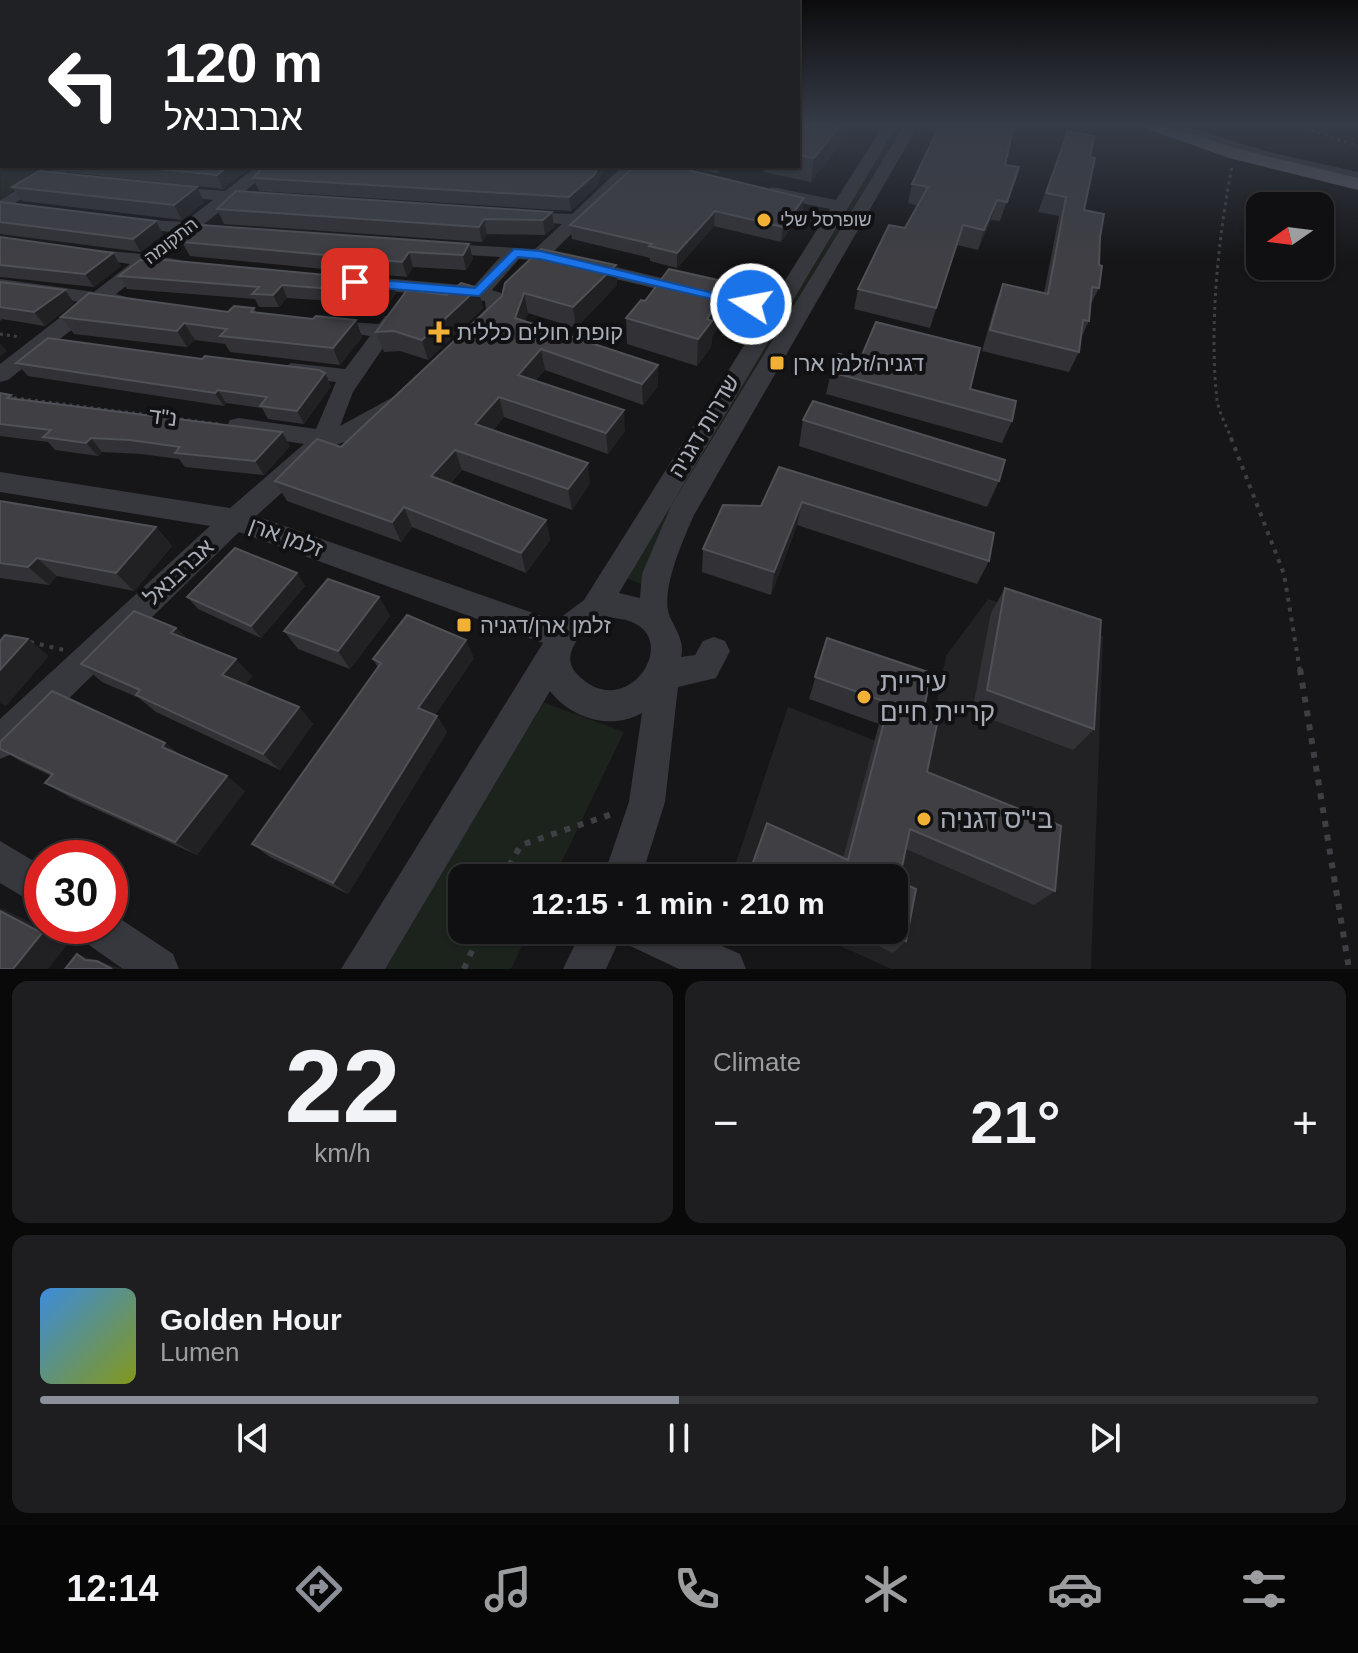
<!DOCTYPE html>
<meta charset="utf-8">
<style>
body{margin:0;font-family:Helvetica,"Noto Sans Hebrew",sans-serif;background:#1e1e20;color:#f1f3f6;height:100vh;display:flex;flex-direction:column;font-size:30px;white-space:nowrap}
*{box-sizing:border-box;margin:0}
p{font-size:26px;color:#9c9d9f}
.icon{flex:none;width:44px;height:44px;fill:none;stroke:currentColor;stroke-width:2;stroke-linecap:round;stroke-linejoin:round}
.map{position:relative;height:969px;overflow:hidden}
.side{display:flex;flex-direction:column;gap:12px;padding:12px;background:#09090a;flex:1}
.side>*{flex:none}
.banner{position:absolute;left:0px;top:0px;width:800px;height:168px;box-shadow:0 2px 6px #0004,0 0 0 2px #303032;background:#202124;color:#fff;overflow:hidden}
.needle{width:52px;rotate:256deg}
.buttons{position:absolute;left:1246px;top:192px;display:grid;gap:16px}
.buttons a{display:grid;place-items:center;width:88px;height:88px;border-radius:16px;background:#101012;box-shadow:0 2px 6px #0004,0 0 0 2px #303032;font-size:40px}
.speed{position:absolute;left:24px;top:840px;display:flex;gap:16px;font-size:40px;font-weight:700;text-align:center}
.speed>*{display:grid;place-content:center;width:104px;height:104px;border-radius:50%;background:#101012;box-shadow:0 2px 6px #0004,0 0 0 2px #303032;line-height:1}
.speed .limit{border:12px solid #d22;background:#fff;color:#111}
.pin{position:absolute;display:grid;place-items:center;width:68px;height:68px;color:#fff;margin:-34px;border-radius:16px;box-shadow:0 4px 12px #0006}
.me{position:absolute;width:88px;margin:-44px;rotate:281deg;stroke-linejoin:round;filter:drop-shadow(0 0 6px #0008)}
.turn{display:flex;align-items:center;gap:28px;height:168px;padding:0 32px;font-size:36px}
.turn .icon{width:104px;height:104px;stroke-width:2.5}
.turn b{display:block;font-size:56px;line-height:68px}
.big{font-size:60px;font-weight:700;line-height:1.1}
.side .tile{flex:1;display:flex;flex-direction:column;justify-content:center;gap:12px;min-width:0;padding:0 28px;border-radius:16px;background:#1e1e20}
.side .dial{align-items:center;gap:0}
.dial b{font-size:104px;line-height:1}
.song{display:flex;align-items:center;gap:24px}
.cover{width:96px;height:96px;border-radius:12px;background:linear-gradient(135deg,hsl(210 70% 55%),hsl(70 70% 35%))}
.played{height:8px;border-radius:4px;background:linear-gradient(90deg,#8c9099 50%,#303032 50%)}
.keys{display:flex;justify-content:space-around;direction:ltr}
.heat{display:flex;justify-content:space-between;align-items:center;font-size:44px;direction:ltr}
.side .tiles{flex:1;display:grid;gap:12px;grid-template-columns:1fr 1fr}
.tile:last-child{grid-column:span 2}
.trip{position:absolute;left:448px;top:864px;width:460px;height:80px;border-radius:16px;background:#101012;box-shadow:0 2px 6px #0004,0 0 0 2px #303032;font-weight:700;line-height:80px;text-align:center}
.tabs{display:flex;height:128px;justify-content:space-around;align-items:center;background:#060607;color:#9c9d9f}
.tabs .icon{width:56px;height:56px}
.tabs .on{color:#8c9099}
.tabs b{font-size:36px;color:#f1f3f6}
.map>svg:first-child{display:block}
.built{fill:#222225}
.green{fill:#1c231d}
.lines{fill:none;stroke-linecap:round;stroke-linejoin:round}
.path-far2{stroke:#3d3f44;stroke-width:3;stroke-dasharray:3 4;stroke-linecap:butt}
.path-far1{stroke:#3d3f44;stroke-width:4;stroke-dasharray:4 6;stroke-linecap:butt}
.path{stroke:#3d3f44;stroke-width:6;stroke-dasharray:6 8;stroke-linecap:butt}
.minor{fill:#37383d;fill-rule:evenodd}
.major{fill:#53555c;fill-rule:evenodd}
.wall{fill:#323236}
.shaded-wall{fill:#212124}
.building{fill:#3f3f44;stroke:#4f5156;stroke-width:2}
.route{fill:#1a73e8;stroke:#114b97;stroke-width:2}
.poi-dot{fill:#f2b134;stroke:#111113;stroke-width:3}
.labels{text-anchor:middle;dominant-baseline:central;stroke-width:8;stroke-linejoin:round;paint-order:stroke}
.far-poi-label{font-size:18px;fill:#a8adb8;stroke:#111113;text-anchor:start}
.far-street-label{font-size:18px;fill:#a8adb8;stroke:#111113}
.poi-label{font-size:22px;fill:#a8adb8;stroke:#111113;text-anchor:start}
.street-label{font-size:22px;fill:#a8adb8;stroke:#111113}
.near-poi-label{font-size:26px;fill:#a8adb8;stroke:#111113;text-anchor:start}
</style>
<div class="map">
<svg width="1358" height="969" viewBox="0 0 1358 969">
<rect width="100%" height="100%" fill="#161618"/>
<!-- built -->
<polygon class="built" points="988,599 1103,636 1091,969 891,969 806,930 894,930 894,878 731,878 788,707 926,760 946,656"/>
<!-- green -->
<g class="green">
<polygon points="2,124 2,166 57,166 0,199"/>
<polygon points="893,124 910,124 647,586 620,576"/>
<polygon points="537,700 624,732 554,878 462,878 462,930 529,930 511,969 375,969"/>
</g>
<g class="lines">
<!-- path-far2 -->
<g class="path-far2">
<polyline points="1291,124 1358,146"/>
<polyline points="0,334 21,337"/>
<polyline points="0,396 220,424"/>
<path d="M 1232,440 C 1227,427 1219,413 1217,400 C 1209,329 1218,237 1232,167"/>
</g>
<!-- path-far1 -->
<g class="path-far1">
<polyline points="1231,438 1284,574 1300,671"/>
<polyline points="30,642 64,650"/>
</g>
<!-- path -->
<g class="path">
<polyline points="1300,669 1349,969"/>
<polyline points="502,878 521,845 615,813"/>
<polyline points="464,969 481,930"/>
</g>
<!-- minor -->
<g class="minor">
<path d="M 884,124 L 898,124 L 619,593 L 640,598 L 642,574 L 671,506 L 905,124 L 919,124 L 694,515 C 684,538 659,592 670,617 C 676,630 685,642 681,657 L 695,655 L 703,641 L 714,637 L 725,641 L 730,651 L 716,678 L 678,687 L 665,802 L 641,878 L 603,878 L 629,802 L 642,713 C 610,731 571,718 550,691 L 385,969 L 341,969 L 543,643 L 239,532 L 12,754 L 0,759 L 0,719 L 210,526 L 0,492 L 0,472 L 230,508 L 304,444 L 230,432 L 227,426 L 230,420 L 239,418 L 316,429 L 336,382 L 291,377 L 280,370 L 291,363 L 345,369 L 370,336 L 318,328 L 315,324 L 318,320 L 379,324 L 385,316 L 399,316 L 402,320 L 353,392 L 340,426 L 395,396 L 403,398 L 407,404 L 403,410 L 362,437 L 335,445 L 256,516 L 556,621 L 584,600 L 767,309 L 733,307 L 540,261 L 519,259 L 492,290 L 501,293 L 507,310 L 484,333 L 477,335 L 466,329 L 486,309 L 485,301 L 360,288 L 350,282 L 360,276 L 474,286 L 500,257 L 436,253 L 427,247 L 429,243 L 535,249 L 562,224 L 514,220 L 514,212 L 572,214 L 623,166 L 640,166 L 553,252 L 733,295 L 774,298 L 830,209 L 766,196 L 764,192 L 772,187 L 836,200 ZM 610,617 C 617,619 627,619 634,623 C 679,644 625,723 578,675 C 555,653 589,623 610,617 Z"/>
<polygon points="1162,124 1177,124 1273,153 1358,172 1358,182 1263,160 1163,129"/>
<polygon points="58,166 77,166 0,212 0,200"/>
<polygon points="257,166 275,166 243,193 271,196 271,204 232,202 204,224 235,228 235,236 192,234 163,257 180,260 180,268 150,267 116,294 126,297 129,301 126,305 103,305 8,380 0,382 0,364 80,302 0,291 0,279 94,292 130,264 74,256 74,248 142,254 171,232 119,226 119,218 184,222 213,200 165,195 159,194 159,186 225,191"/>
<polygon points="0,841 42,866 42,908 0,883"/>
<polygon points="110,912 173,954 179,969 123,969 82,940 76,926 110,926"/>
<polygon points="582,930 686,930 740,954 746,969 679,969 626,944 622,934 606,969 563,969"/>
</g>
<!-- major -->
<polygon class="major" points="1134,124 1161,124 1242,150 1358,178 1358,190 1229,158"/>
</g>
<!-- wall -->
<g class="wall">
<polygon points="798,124 856,124 811,182 764,172 764,166 798,166"/>
<polygon points="1068,131 1090,157 1084,210 1100,237 1099,288 1090,306 1089,321 1081,338 1079,352 1069,372 982,351 995,305 1003,284 1044,293 1059,216 1038,212"/>
<polygon points="1005,165 1019,167 1000,221 991,220 978,250 957,245 930,328 854,309 858,289 905,228 918,206 908,203 912,184"/>
<polygon points="37,166 252,166 223,189 56,171"/>
<polygon points="258,166 605,166 596,187 571,211 259,191 253,178 258,172 256,167"/>
<polygon points="674,166 725,166 718,173"/>
<polygon points="12,187 204,202 182,220 22,201"/>
<polygon points="804,198 802,212 781,242 714,226 677,268 650,261 650,258 572,239 570,225"/>
<polygon points="0,202 163,234 141,252 0,234"/>
<polygon points="217,209 552,212 554,227 545,235 487,234 482,242 224,224"/>
<polygon points="0,237 113,253 121,266 94,287 0,277"/>
<polygon points="182,242 469,244 473,259 466,270 413,267 407,277 190,256"/>
<polygon points="140,260 396,293 386,307 335,306 333,301 287,298 279,307 259,307 255,299 127,289 119,276"/>
<polygon points="616,265 617,285 576,328 528,313 525,321 658,365 658,386 643,405 545,370 535,381 625,431 608,454 504,417 493,430 590,483 572,510 462,470 450,484 546,520 550,540 526,573 412,527 401,542 287,501 275,481 341,447 502,296"/>
<polygon points="0,282 74,303 45,326 2,319 0,321"/>
<polygon points="731,283 729,309 712,337 711,347 697,366 627,344 626,318 645,301"/>
<polygon points="478,288 483,308 428,360 400,351 384,352 376,332"/>
<polygon points="254,308 256,312 313,319 356,320 362,337 340,365 230,352 225,344 195,340 187,347 74,334 61,317 228,312"/>
<polygon points="16,363 331,386 304,424 268,419 262,408 226,403 224,406 28,376"/>
<polygon points="831,372 970,389 1012,421 1002,443 826,394"/>
<polygon points="0,393 11,395 15,399 290,446 264,475 185,467 179,459 141,454 102,452 98,456 55,450 48,442 0,436"/>
<polygon points="803,420 999,481 987,507 799,446"/>
<polygon points="779,467 989,561 977,584 797,525 771,595 702,572 703,549 761,506"/>
<polygon points="0,501 156,527 172,546 134,591 57,576 49,585 0,578"/>
<polygon points="297,573 305,586 261,638 198,609 187,597"/>
<polygon points="1005,588 1094,729 1073,750 972,712 991,613"/>
<polygon points="379,597 390,616 350,669 298,649 284,631"/>
<polygon points="176,628 187,639 252,676 245,685 299,707 313,724 280,770 156,712 139,698 102,682 81,664"/>
<polygon points="827,638 922,719 927,772 1055,891 1034,905 906,849 899,881 906,941 893,953 845,930 894,930 894,878 749,878 751,868 843,858 879,724 809,699"/>
<polygon points="474,658 435,715 437,716 447,732 348,894 270,857 252,844 378,668 373,659"/>
<polygon points="165,743 180,755 245,791 197,855 71,798 45,783 51,776 22,762 0,749"/>
</g>
<!-- shaded-wall -->
<g class="shaded-wall">
<polygon points="841,124 856,124 811,182 814,158"/>
<polygon points="229,166 252,166 223,189 217,175"/>
<polygon points="598,166 605,166 596,187 571,211 569,197"/>
<polygon points="719,166 725,166 718,173"/>
<polygon points="197,187 204,202 182,220 174,205"/>
<polygon points="804,198 802,212 781,242 783,227"/>
<polygon points="997,200 991,220 978,250 984,230"/>
<polygon points="715,211 714,226 677,268 677,253"/>
<polygon points="552,212 554,227 545,235 543,220"/>
<polygon points="484,219 487,234 482,242 479,227"/>
<polygon points="156,221 163,234 141,252 133,239"/>
<polygon points="469,244 473,259 466,270 463,255"/>
<polygon points="409,252 413,267 407,277 402,262"/>
<polygon points="113,253 121,266 94,287 85,274"/>
<polygon points="616,265 617,285 576,328 573,307"/>
<polygon points="391,281 396,293 386,307 382,294"/>
<polygon points="731,283 729,309 712,337 711,347 697,366 698,339 707,319"/>
<polygon points="282,285 287,298 279,307 273,295"/>
<polygon points="478,288 483,308 428,360 422,340"/>
<polygon points="65,290 74,303 45,326 34,312"/>
<polygon points="524,293 528,313 519,338 515,318"/>
<polygon points="356,320 362,337 340,365 333,348"/>
<polygon points="184,323 195,340 187,347 177,331"/>
<polygon points="0,343 7,351 0,356"/>
<polygon points="541,349 545,370 522,396 518,375"/>
<polygon points="658,365 658,386 643,405 642,384"/>
<polygon points="325,373 331,386 304,424 297,411"/>
<polygon points="218,390 226,403 224,406 215,393"/>
<polygon points="499,397 504,417 480,444 475,424"/>
<polygon points="624,410 625,431 608,454 606,433"/>
<polygon points="282,432 290,446 264,475 255,461"/>
<polygon points="91,438 102,452 98,456 86,443"/>
<polygon points="455,450 462,470 438,497 431,476"/>
<polygon points="588,463 590,483 572,510 568,489"/>
<polygon points="802,502 797,525 771,595 774,572"/>
<polygon points="404,507 412,527 401,542 392,522"/>
<polygon points="546,520 550,540 526,573 521,553"/>
<polygon points="156,527 172,546 134,591 116,573"/>
<polygon points="37,558 57,576 49,585 28,567"/>
<polygon points="297,573 305,586 261,638 251,626"/>
<polygon points="379,597 390,616 350,669 338,651"/>
<polygon points="176,628 194,646 171,633"/>
<polygon points="28,639 49,656 6,706 0,703 0,670"/>
<polygon points="466,640 474,658 428,725 418,708"/>
<polygon points="236,659 252,676 239,693 222,675"/>
<polygon points="299,707 313,724 280,770 263,754"/>
<polygon points="437,716 447,732 348,894 333,883"/>
<polygon points="165,743 185,759 162,747"/>
<polygon points="227,776 245,791 197,855 175,842"/>
<polygon points="0,908 12,913 69,942 48,969 13,969"/>
<polygon points="77,954 123,969 112,969 85,960"/>
</g>
<!-- building -->
<g class="building">
<polygon points="798,124 841,124 814,158 798,155"/>
<polygon points="940,124 1014,124 1005,165 1019,167 1007,202 997,200 984,230 963,225 936,308 858,289 889,225 905,228 928,187 912,184"/>
<polygon points="1068,131 1094,136 1090,157 1095,158 1084,210 1104,214 1100,237 1099,265 1102,266 1099,288 1092,287 1089,321 1083,320 1079,352 990,330 1003,284 1048,294 1066,197 1046,193"/>
<polygon points="128,166 229,166 217,175"/>
<polygon points="258,166 598,166 595,174 569,197 253,178 260,171 256,167"/>
<polygon points="635,166 672,166 804,198 783,227 715,211 677,253 649,246 652,244 570,225"/>
<polygon points="39,171 197,187 174,205 12,187"/>
<polygon points="236,191 552,212 543,220 484,219 479,227 217,209"/>
<polygon points="0,202 156,221 133,239 0,222"/>
<polygon points="200,225 469,244 463,255 409,252 402,262 182,242"/>
<polygon points="0,237 113,253 85,274 0,265"/>
<polygon points="541,249 616,265 573,307 524,293 515,318 658,365 642,384 541,349 518,375 624,410 606,433 499,397 475,424 588,463 568,489 455,450 431,476 546,520 521,553 404,507 392,522 275,481 317,439 341,447 502,296 505,283"/>
<polygon points="140,260 166,260 391,281 382,294 329,293 333,289 282,285 273,295 252,294 259,287 119,276"/>
<polygon points="669,269 731,283 707,319 712,321 698,339 626,318 641,300 645,301"/>
<polygon points="0,282 65,290 34,312 0,307"/>
<polygon points="461,283 478,288 422,340 394,331 376,332 407,290 447,295"/>
<polygon points="89,293 228,312 234,306 254,308 251,312 313,319 316,316 356,320 333,348 220,336 227,329 184,323 177,331 61,317"/>
<polygon points="876,322 980,348 970,389 1016,401 1012,421 831,372 839,354 860,360"/>
<polygon points="48,338 202,359 205,356 319,370 325,373 297,411 260,406 267,397 218,390 215,393 16,363"/>
<polygon points="0,393 11,395 7,398 282,432 255,461 175,453 180,447 130,440 91,438 86,443 43,437 51,430 0,424"/>
<polygon points="813,401 1005,460 999,481 803,420"/>
<polygon points="779,467 994,533 989,561 802,502 774,572 703,549 723,505 761,506"/>
<polygon points="0,501 156,527 116,573 37,558 28,567 0,563"/>
<polygon points="235,548 297,573 251,626 187,597"/>
<polygon points="328,579 379,597 338,651 284,631"/>
<polygon points="1005,588 1101,620 1094,729 987,690"/>
<polygon points="134,611 176,628 171,633 236,659 222,675 299,707 263,754 136,695 140,690 81,664"/>
<polygon points="407,615 466,640 418,708 437,716 333,883 252,844 381,663 373,659"/>
<polygon points="5,635 28,639 0,670 0,641"/>
<polygon points="827,638 931,673 922,719 937,724 927,772 1061,826 1055,891 910,829 899,881 916,889 906,941 883,930 894,930 894,878 772,878 751,868 767,823 848,860 889,703 815,677"/>
<polygon points="52,691 165,743 162,747 227,776 175,842 45,783 53,774 0,749 0,742"/>
<polygon points="0,911 42,933 13,969 0,969"/>
<polygon points="77,954 85,960 97,961 112,969 65,969"/>
</g>
<!-- sky -->
<linearGradient id="sky" x2="0" y2="1"><stop stop-color="#0c0c0d"/><stop offset="0.48" stop-color="#363c48"/><stop offset="1" stop-color="#363c48" stop-opacity="0"/></linearGradient>
<rect width="1358" height="260" fill="url(#sky)"/>
<!-- route -->
<polygon class="route" points="514,249 540,251 758,304 751,308 540,259 518,257 479,296 355,286 348,282 355,278 475,288"/>
<!-- markers -->
<g class="poi-dot">
<circle cx="764" cy="220" r="8"/>
<path d="M435 320h8v8h8v8h-8v8h-8v-8h-8v-8h8z"/>
<rect x="769" y="355" width="16" height="16" rx="4"/>
<rect x="456" y="617" width="16" height="16" rx="4"/>
<circle cx="864" cy="697" r="8"/>
<circle cx="924" cy="819" r="8"/>
</g>
<g class="labels">
<!-- far-poi labels -->
<g class="far-poi-label">
<text x="780" y="220">שופרסל שלי</text>
</g>
<!-- far-street labels -->
<g class="far-street-label">
<text transform="translate(171 241) rotate(-38)">התקומה</text>
</g>
<!-- poi labels -->
<g class="poi-label">
<text x="457" y="332">קופת חולים כללית</text>
<text x="793" y="363">דגניה/זלמן ארן</text>
<text x="480" y="625">זלמן ארן/דגניה</text>
</g>
<!-- street labels -->
<g class="street-label">
<text transform="translate(163 417) rotate(7)">נ"ד</text>
<text transform="translate(704 426) rotate(-59)">שדרות דגניה</text>
<text transform="translate(286 537) rotate(20)">זלמן ארן</text>
<text transform="translate(179 572) rotate(-43)">אברבנאל</text>
</g>
<!-- near-poi labels -->
<g class="near-poi-label">
<text x="880" y="682">עיריית<tspan x="880" dy="30">קריית חיים</tspan></text>
<text x="940" y="819">בי"ס דגניה</text>
</g>
</g>
</svg>
<div class="buttons">
<a><svg class="needle" viewBox="-14 -14 28 28"><path d="M0-13l5 13h-10z" fill="#e53935"/><path d="M0 13l5-13h-10z" fill="#9c9d9f"/></svg></a>
</div>
<div class="speed"><div class="limit">30</div></div>
<div class="pin" style="left:355px;top:282px;background:#d93025"><svg class="icon" aria-label="arrive" viewBox="0 0 24 24"><path d="M6 21V4h12l-3 4 3 4H6"/></svg></div>
<svg class="me" style="left:751px;top:304px" viewBox="-20 -20 40 40"><circle r="17" fill="#1a73e8" stroke="#fff" stroke-width="3"/><path d="M0-11L8 9 0 5-8 9z" fill="#fff"/></svg>
<div class="trip">12:15 · 1 min · 210 m</div>
<div class="banner">
<div class="turn"><svg class="icon" aria-label="left" viewBox="0 0 24 24"><path d="M17 20v-9H6M10 6l-5 5 5 5"/></svg><div><b>120 m</b>אברבנאל</div></div>
</div>
</div>
<section class="side">
<div class="tiles">
<div class="tile dial"><b>22</b><p>km/h</p></div>
<div class="tile"><p>Climate</p>
<div class="heat"><a>−</a><b class="big">21°</b><a>+</a></div>
</div>
<div class="tile">
<div class="song"><i class="cover"></i><div><b>Golden Hour</b><p>Lumen</p></div></div>
<div class="played"></div>
<div class="keys"><svg class="icon" aria-label="previous" viewBox="0 0 24 24"><path d="M18 5L8 12l10 7zM5 5v14"/></svg><svg class="icon" aria-label="pause" viewBox="0 0 24 24"><path d="M8 5v14M16 5v14"/></svg><svg class="icon" aria-label="next" viewBox="0 0 24 24"><path d="M6 5l10 7-10 7zM19 5v14"/></svg></div>
</div>
</div>
</section>
<nav class="tabs">
<b>12:14</b>
<svg class="icon on" aria-label="directions" viewBox="0 0 24 24"><path d="M12 3l9 9-9 9-9-9zM9 14v-3h6M13 9l2 2-2 2"/></svg>
<svg class="icon" aria-label="music" viewBox="0 0 24 24"><path d="M9 18V5l10-2v13"/><circle cx="6" cy="18" r="3"/><circle cx="16" cy="16" r="3"/></svg>
<svg class="icon" aria-label="phone" viewBox="0 0 24 24"><path d="M5 4h4l2 5-3 2q2 4 5 5l2-3 5 2v4C11 20 4 13 5 4z"/></svg>
<svg class="icon" aria-label="climate" viewBox="0 0 24 24"><path d="M12 3v18M4 7l16 10M4 17L20 7"/></svg>
<svg class="icon" aria-label="car" viewBox="0 0 24 24"><path d="M5 17H2v-5l4-1 3-4h7l3 4 3 1v5h-3M9 17h6M6 11h13"/><circle cx="7" cy="17" r="2"/><circle cx="17" cy="17" r="2"/></svg>
<svg class="icon" aria-label="filters" viewBox="0 0 24 24"><path d="M4 7h16M4 17h16"/><circle cx="9" cy="7" r="2"/><circle cx="15" cy="17" r="2"/></svg>
</nav>
